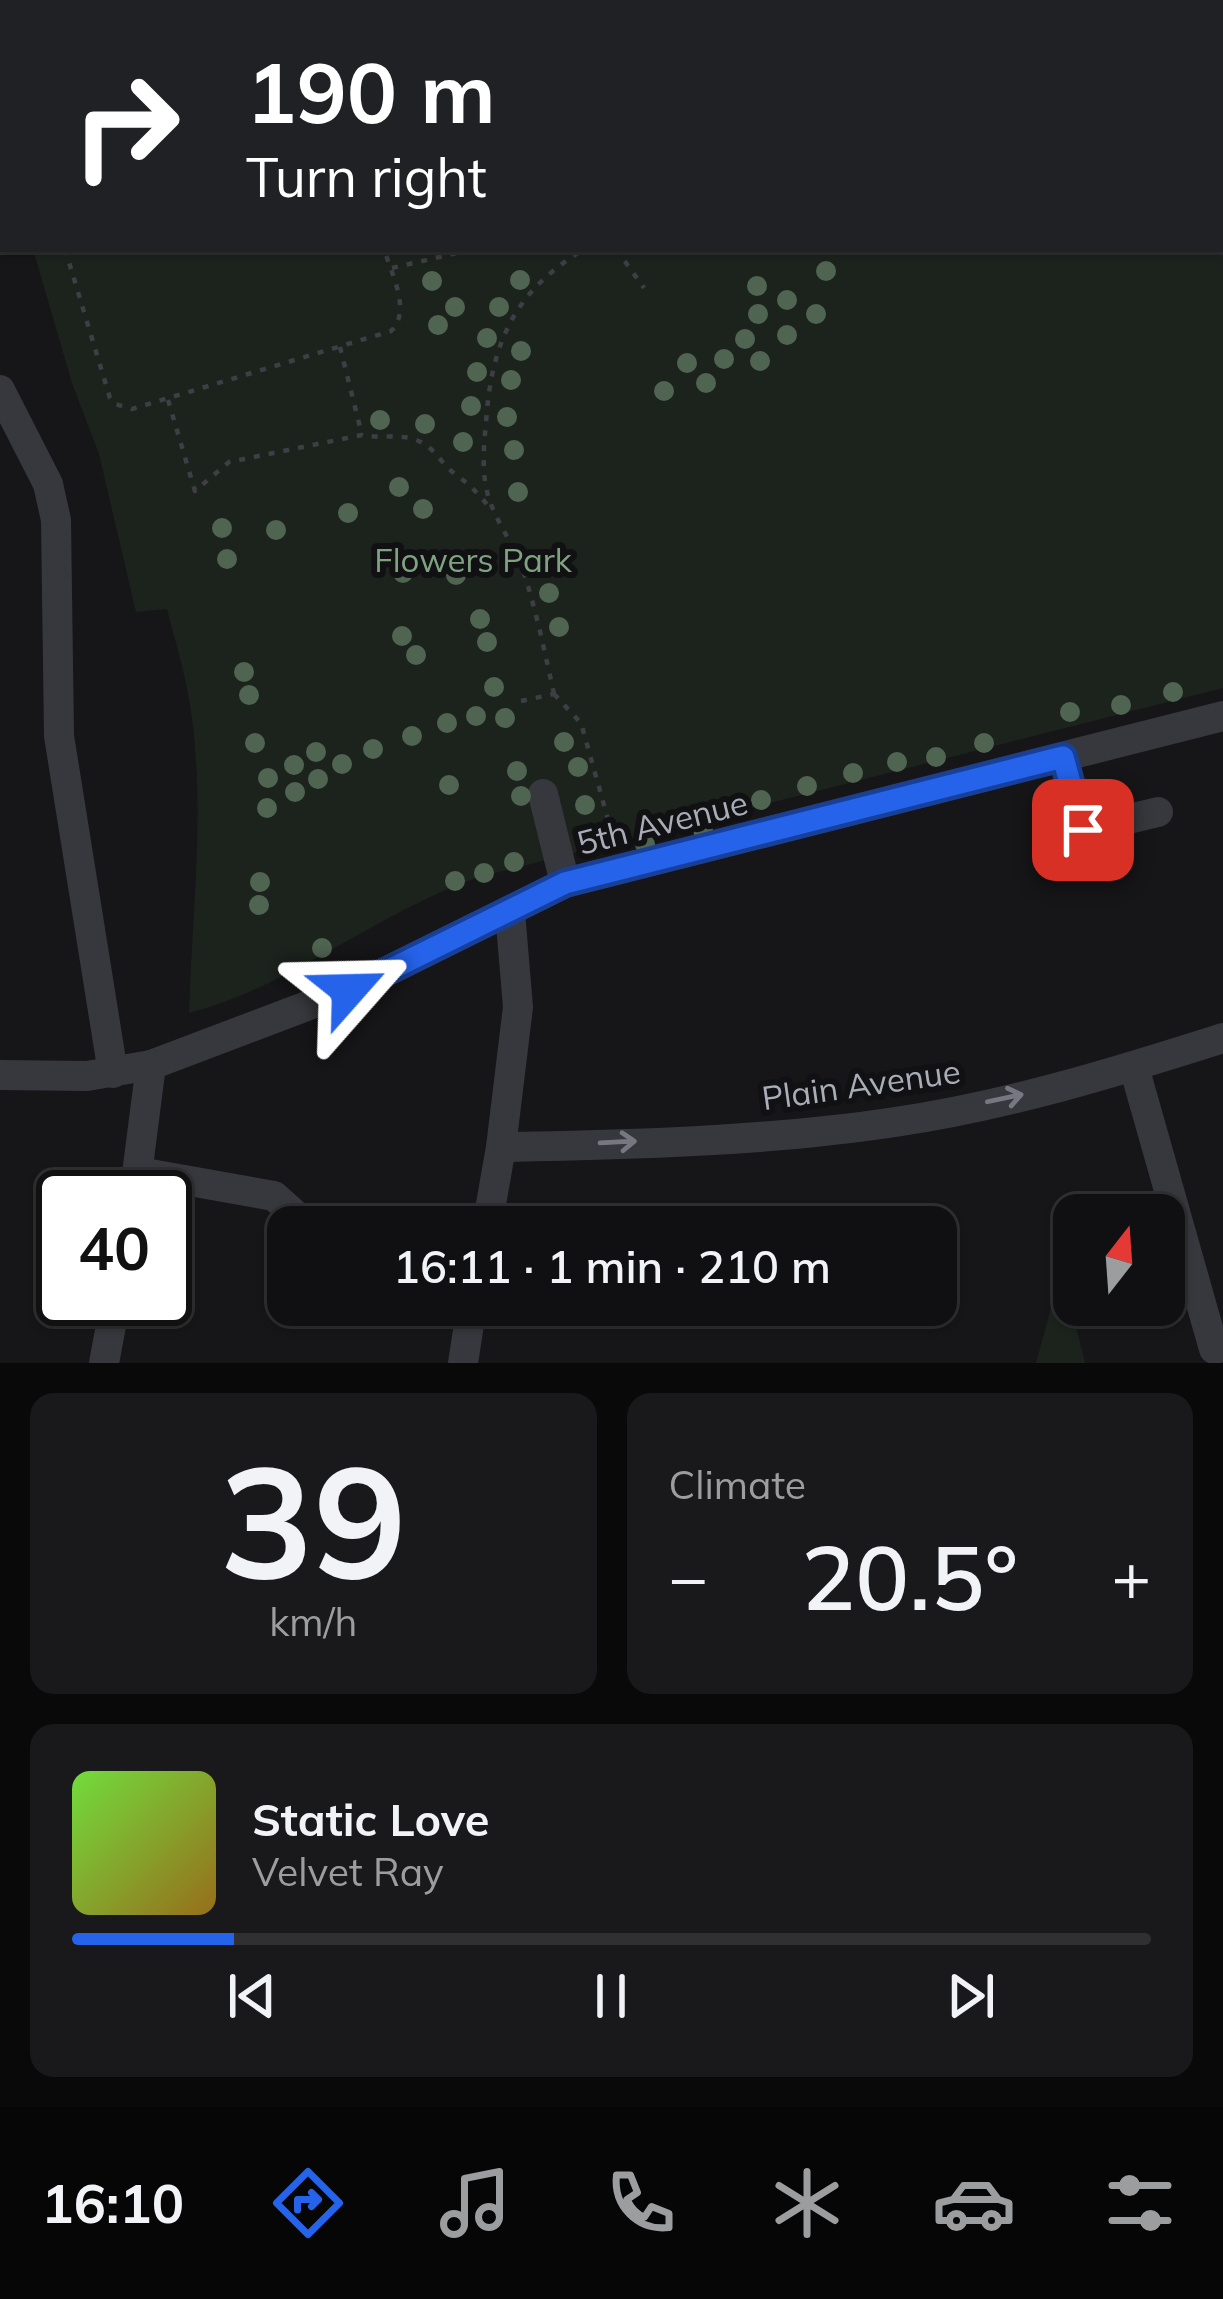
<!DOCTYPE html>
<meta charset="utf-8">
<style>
body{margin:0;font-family:Mulish,sans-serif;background:#19191b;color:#f1f3f6;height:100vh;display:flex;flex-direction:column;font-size:45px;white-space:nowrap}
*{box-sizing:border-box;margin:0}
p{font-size:39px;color:#9c9d9f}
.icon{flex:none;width:66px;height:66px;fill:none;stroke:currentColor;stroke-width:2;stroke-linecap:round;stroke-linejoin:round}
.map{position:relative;height:1363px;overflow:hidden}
.details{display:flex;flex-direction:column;gap:30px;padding:30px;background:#09090a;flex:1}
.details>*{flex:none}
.top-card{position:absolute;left:0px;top:0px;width:1224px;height:252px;box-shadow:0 3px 9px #0004,0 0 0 3px #303032;background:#202124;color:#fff;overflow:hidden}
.needle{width:78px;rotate:17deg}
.controls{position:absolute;left:1053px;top:1194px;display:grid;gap:24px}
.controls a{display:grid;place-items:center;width:132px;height:132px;border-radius:24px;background:#101012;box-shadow:0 3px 9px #0004,0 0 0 3px #303032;font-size:60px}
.speed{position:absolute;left:36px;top:1170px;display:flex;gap:24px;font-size:60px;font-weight:700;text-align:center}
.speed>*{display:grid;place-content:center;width:156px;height:156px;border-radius:50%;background:#101012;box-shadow:0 3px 9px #0004,0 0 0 3px #303032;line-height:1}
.speed .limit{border:6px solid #111;border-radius:18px;background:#fff;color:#111}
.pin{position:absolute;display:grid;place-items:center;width:102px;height:102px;color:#fff;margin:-51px;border-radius:24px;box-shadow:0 6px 18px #0006}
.me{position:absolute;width:132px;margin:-66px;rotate:65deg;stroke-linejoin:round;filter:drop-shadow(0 0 9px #0008)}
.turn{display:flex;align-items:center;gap:42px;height:252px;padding:0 48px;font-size:54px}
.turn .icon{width:156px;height:156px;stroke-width:2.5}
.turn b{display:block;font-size:84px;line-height:102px}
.big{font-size:90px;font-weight:600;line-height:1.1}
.details .tile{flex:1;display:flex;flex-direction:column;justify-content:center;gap:18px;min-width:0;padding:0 42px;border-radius:24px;background:#19191b}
.details .dial{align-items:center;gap:0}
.dial b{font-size:156px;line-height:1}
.song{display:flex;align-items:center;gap:36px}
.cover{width:144px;height:144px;border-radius:18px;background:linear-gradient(135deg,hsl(100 70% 55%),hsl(40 70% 35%))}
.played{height:12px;border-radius:6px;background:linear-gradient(90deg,#2563eb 15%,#303032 15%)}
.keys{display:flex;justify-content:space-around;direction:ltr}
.heat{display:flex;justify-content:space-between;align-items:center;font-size:66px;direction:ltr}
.details .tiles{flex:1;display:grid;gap:30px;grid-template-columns:1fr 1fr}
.tile:last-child{grid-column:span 2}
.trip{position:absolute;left:267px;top:1206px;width:690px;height:120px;border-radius:24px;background:#101012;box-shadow:0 3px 9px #0004,0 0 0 3px #303032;font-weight:600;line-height:120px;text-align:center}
.dock{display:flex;height:192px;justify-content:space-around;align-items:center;background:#060607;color:#9c9d9f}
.dock .icon{width:84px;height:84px}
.dock .selected{color:#2563eb}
.dock b{font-size:54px;color:#f1f3f6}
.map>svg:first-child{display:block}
.green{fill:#1c231d}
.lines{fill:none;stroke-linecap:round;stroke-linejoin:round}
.path{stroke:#3d3f44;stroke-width:4.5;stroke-dasharray:6 9;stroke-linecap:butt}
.minor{stroke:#37383d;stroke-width:30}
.tree{fill:#506452}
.oneway{stroke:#757881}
.route-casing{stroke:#184099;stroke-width:30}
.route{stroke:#2563eb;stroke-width:21}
.labels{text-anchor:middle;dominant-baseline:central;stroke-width:12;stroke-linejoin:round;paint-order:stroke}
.park-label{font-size:33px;fill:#7fa381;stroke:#111113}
.street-label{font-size:33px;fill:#a8adb8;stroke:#111113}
</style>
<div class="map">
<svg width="1223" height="1363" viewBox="0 0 1223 1363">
<rect width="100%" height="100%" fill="#161618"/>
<!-- green -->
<g class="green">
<path d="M 0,0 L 1223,0 L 1223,688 L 479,877 C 377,912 295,985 189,1013 C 192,919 204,820 193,726 C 189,687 177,647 167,609 L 136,612 L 99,454 L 72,383 L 33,249 L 1221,249 L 1221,3 L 3,3 L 3,145 Z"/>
<polygon points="1054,1297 1069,1298 1085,1363 1036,1363"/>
</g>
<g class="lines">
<!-- path -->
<g class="path">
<polyline points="308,0 309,3"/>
<polyline points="375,0 376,3"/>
<polyline points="681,0 681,3"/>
<polyline points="952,3 974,3"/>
<polyline points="1002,3 1026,0"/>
<polyline points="1207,3 1209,0"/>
<polyline points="0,28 3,39"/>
<polyline points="1221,97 1223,97"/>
<polyline points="1221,164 1223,163"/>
<path d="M 65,249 L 110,398 L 115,404 L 132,409 L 391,331 C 412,311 391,273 384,249"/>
<polyline points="616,249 644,288"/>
<polyline points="392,268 474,249"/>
<polyline points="340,347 362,435"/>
<path d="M 168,400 L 195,491 L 229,462 L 362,435 C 379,438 395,435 410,438 C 434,444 438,461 455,474 C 469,484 478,493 489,507"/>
<path d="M 554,694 C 545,653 536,610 523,570 C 513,541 492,518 486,487 C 482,465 484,444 486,423 C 491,344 514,290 585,249"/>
<polyline points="554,694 581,723 609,823 608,842"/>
<polyline points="521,701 554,694"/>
</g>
<!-- minor -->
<g class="minor">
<polyline points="0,390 48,484 56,520 59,736 113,1073"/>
<polyline points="1063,757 1083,830 1158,812"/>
<polyline points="543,794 565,883"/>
<polyline points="1134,1067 1214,1349 1223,1347"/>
<polyline points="0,1075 87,1076 151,1065 349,990 565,883 1223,716"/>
<path d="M 501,1147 C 627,1145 771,1141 895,1122 C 1006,1106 1116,1072 1223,1038"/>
<polyline points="139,1172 274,1196 293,1213 293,1227"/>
<polyline points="134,1197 151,1065"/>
<polyline points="487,1227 501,1147 518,1007 510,912"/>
<polyline points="104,1363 116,1299"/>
<polyline points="463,1363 472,1305"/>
</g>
</g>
<!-- trees -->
<g class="tree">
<circle cx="826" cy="271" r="10"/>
<circle cx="520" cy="280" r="10"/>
<circle cx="432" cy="281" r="10"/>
<circle cx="757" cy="286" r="10"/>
<circle cx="787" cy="300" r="10"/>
<circle cx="455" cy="307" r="10"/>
<circle cx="499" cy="307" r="10"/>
<circle cx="758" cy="314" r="10"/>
<circle cx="816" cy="314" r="10"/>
<circle cx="438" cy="325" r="10"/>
<circle cx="787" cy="335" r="10"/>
<circle cx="487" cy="338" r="10"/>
<circle cx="745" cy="339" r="10"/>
<circle cx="521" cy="351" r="10"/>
<circle cx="724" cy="359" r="10"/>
<circle cx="760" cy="361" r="10"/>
<circle cx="687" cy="363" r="10"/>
<circle cx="477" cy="372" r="10"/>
<circle cx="511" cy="380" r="10"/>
<circle cx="706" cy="383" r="10"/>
<circle cx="664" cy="391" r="10"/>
<circle cx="471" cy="406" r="10"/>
<circle cx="507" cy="417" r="10"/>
<circle cx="380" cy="420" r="10"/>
<circle cx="425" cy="424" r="10"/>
<circle cx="463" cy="442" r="10"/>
<circle cx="514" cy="450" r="10"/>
<circle cx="399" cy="487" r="10"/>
<circle cx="518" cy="492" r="10"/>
<circle cx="423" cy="509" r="10"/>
<circle cx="348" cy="513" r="10"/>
<circle cx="222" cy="528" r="10"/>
<circle cx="276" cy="530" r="10"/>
<circle cx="227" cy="559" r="10"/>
<circle cx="542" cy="564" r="10"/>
<circle cx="403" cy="573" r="10"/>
<circle cx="456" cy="575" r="10"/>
<circle cx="549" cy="593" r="10"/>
<circle cx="480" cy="619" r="10"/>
<circle cx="559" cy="627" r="10"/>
<circle cx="402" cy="636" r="10"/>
<circle cx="487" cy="642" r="10"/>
<circle cx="416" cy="655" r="10"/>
<circle cx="244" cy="672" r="10"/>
<circle cx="494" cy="687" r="10"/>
<circle cx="1173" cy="692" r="10"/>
<circle cx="249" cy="695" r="10"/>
<circle cx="1121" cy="705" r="10"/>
<circle cx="1070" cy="712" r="10"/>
<circle cx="476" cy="716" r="10"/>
<circle cx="505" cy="718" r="10"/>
<circle cx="447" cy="723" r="10"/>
<circle cx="412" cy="736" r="10"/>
<circle cx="564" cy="742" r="10"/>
<circle cx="255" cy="743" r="10"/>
<circle cx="984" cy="743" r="10"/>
<circle cx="373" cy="749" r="10"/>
<circle cx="316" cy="752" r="10"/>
<circle cx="936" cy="757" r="10"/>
<circle cx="897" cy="762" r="10"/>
<circle cx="342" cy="764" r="10"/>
<circle cx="294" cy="765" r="10"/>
<circle cx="578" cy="767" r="10"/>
<circle cx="517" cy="771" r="10"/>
<circle cx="853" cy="773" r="10"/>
<circle cx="268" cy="778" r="10"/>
<circle cx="318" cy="779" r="10"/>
<circle cx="449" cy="785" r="10"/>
<circle cx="807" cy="786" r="10"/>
<circle cx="295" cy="792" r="10"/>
<circle cx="521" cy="796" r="10"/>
<circle cx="761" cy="800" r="10"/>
<circle cx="585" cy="805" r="10"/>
<circle cx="267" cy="808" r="10"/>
<circle cx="703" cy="830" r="10"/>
<circle cx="645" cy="844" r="10"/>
<circle cx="514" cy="862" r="10"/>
<circle cx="484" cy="873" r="10"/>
<circle cx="455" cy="881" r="10"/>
<circle cx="260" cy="882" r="10"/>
<circle cx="259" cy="905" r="10"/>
<circle cx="322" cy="948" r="10"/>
</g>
<!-- one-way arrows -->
<defs><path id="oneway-shaft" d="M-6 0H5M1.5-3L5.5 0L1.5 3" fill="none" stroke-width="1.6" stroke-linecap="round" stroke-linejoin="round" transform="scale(3)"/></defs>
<g class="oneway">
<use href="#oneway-shaft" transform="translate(1005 1098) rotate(-12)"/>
<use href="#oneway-shaft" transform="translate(618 1142) rotate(-3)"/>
</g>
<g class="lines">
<!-- route casing -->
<g class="route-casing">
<polyline id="route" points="349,990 565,883 1063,757 1083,830"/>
</g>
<!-- route -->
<use href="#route" class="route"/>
</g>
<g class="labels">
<!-- park labels -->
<g class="park-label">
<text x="473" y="559">Flowers Park</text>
</g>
<!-- street labels -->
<g class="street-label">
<text transform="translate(662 822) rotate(-14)">5th Avenue</text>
<text transform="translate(861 1084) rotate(-8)">Plain Avenue</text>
</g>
</g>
</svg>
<div class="controls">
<a><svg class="needle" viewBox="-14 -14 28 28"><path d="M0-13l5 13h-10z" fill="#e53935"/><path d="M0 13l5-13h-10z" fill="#9c9d9f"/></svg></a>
</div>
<div class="speed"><div class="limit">40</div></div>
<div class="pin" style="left:1083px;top:830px;background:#d93025"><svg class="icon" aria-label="arrive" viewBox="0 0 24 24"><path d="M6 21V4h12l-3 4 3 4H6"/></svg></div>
<svg class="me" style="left:349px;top:990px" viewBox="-20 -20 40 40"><path d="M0-17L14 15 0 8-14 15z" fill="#2563eb" stroke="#fff" stroke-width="4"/></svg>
<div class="trip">16:11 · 1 min · 210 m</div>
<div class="top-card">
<div class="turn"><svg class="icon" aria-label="right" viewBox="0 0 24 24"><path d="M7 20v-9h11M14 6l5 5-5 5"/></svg><div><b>190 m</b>Turn right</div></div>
</div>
</div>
<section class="details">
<div class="tiles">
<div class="tile dial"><b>39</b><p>km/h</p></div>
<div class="tile"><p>Climate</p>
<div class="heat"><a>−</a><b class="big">20.5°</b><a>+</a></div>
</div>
<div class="tile">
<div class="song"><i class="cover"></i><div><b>Static Love</b><p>Velvet Ray</p></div></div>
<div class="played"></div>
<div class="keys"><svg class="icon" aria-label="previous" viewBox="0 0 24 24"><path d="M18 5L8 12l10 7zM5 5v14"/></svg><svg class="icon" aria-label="pause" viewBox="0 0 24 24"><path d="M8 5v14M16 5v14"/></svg><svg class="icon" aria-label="next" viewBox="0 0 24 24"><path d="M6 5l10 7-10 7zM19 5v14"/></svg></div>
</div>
</div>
</section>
<nav class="dock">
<b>16:10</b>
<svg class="icon selected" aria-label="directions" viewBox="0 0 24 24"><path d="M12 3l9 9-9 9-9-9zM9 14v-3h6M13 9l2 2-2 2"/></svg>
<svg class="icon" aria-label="music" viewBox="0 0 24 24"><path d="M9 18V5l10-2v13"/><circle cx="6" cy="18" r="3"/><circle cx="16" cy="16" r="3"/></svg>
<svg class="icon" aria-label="phone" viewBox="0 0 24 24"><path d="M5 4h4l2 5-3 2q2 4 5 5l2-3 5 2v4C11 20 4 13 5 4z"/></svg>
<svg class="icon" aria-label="climate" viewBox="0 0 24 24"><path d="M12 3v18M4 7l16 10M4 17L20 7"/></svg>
<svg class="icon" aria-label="car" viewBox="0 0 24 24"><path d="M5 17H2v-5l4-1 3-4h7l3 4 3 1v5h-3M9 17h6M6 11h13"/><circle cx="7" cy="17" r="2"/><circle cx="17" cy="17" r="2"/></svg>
<svg class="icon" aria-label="filters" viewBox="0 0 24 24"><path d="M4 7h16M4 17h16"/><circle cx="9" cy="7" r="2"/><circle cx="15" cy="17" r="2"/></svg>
</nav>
